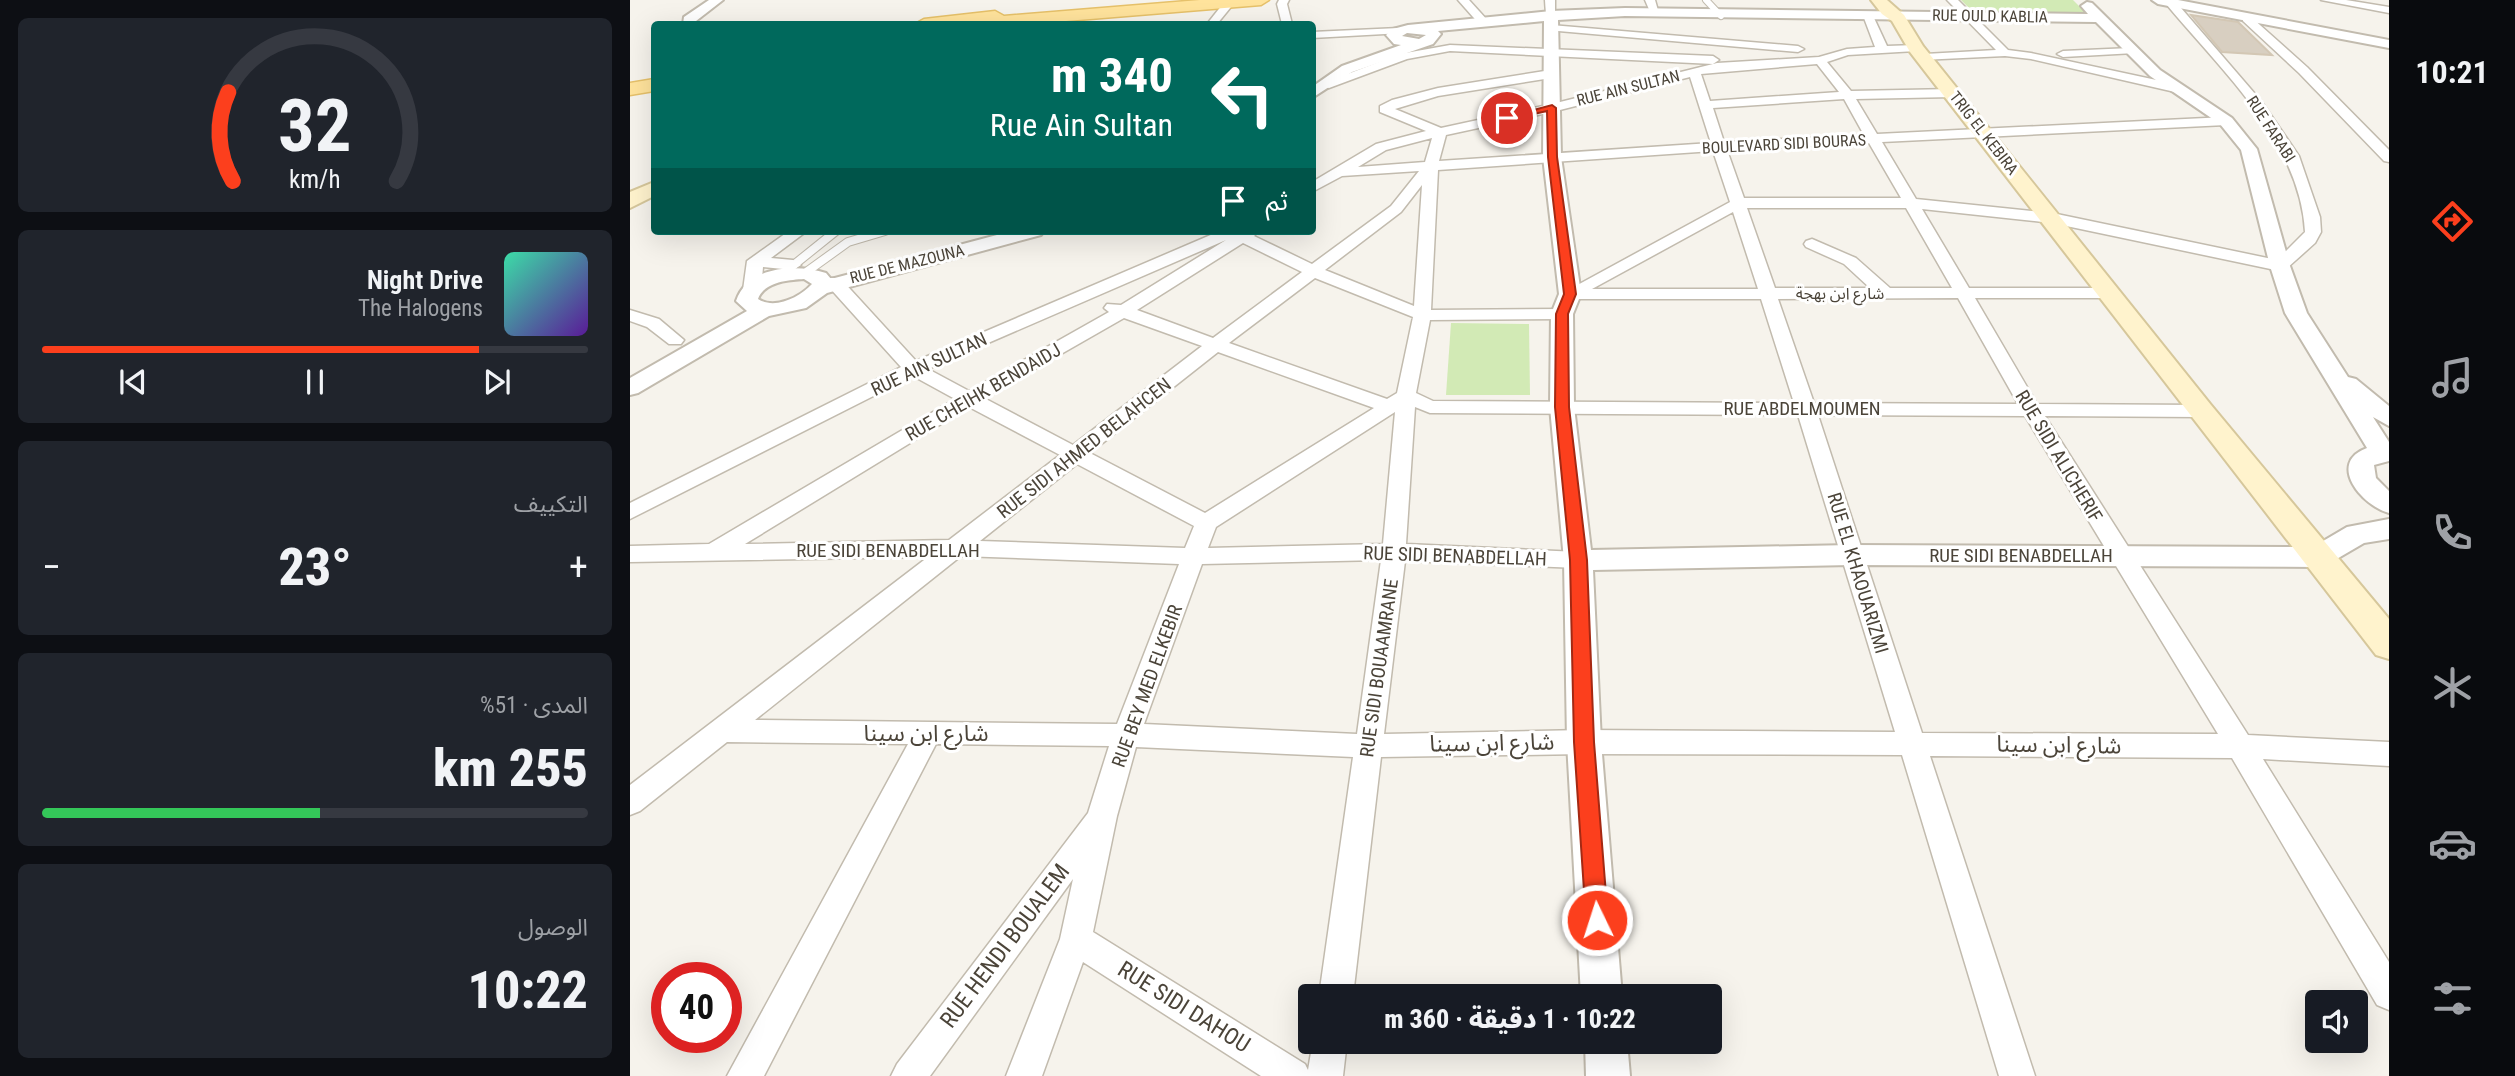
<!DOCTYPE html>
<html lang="ar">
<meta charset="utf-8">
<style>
body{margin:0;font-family:"Roboto Condensed","Noto Sans Arabic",sans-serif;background:#20242c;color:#f1f3f6;direction:rtl;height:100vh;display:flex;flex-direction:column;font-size:26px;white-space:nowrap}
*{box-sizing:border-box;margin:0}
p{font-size:23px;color:#9ea1a6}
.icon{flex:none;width:38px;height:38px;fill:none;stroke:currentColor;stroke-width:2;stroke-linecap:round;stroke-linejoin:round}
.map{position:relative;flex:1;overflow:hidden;direction:ltr}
.panel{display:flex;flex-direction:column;gap:18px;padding:18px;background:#0d0f14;width:630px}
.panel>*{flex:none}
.hud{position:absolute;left:21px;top:21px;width:665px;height:214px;border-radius:7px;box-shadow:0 7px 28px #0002;direction:rtl;background:#00695c;color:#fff;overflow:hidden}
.tools{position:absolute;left:1675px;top:990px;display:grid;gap:14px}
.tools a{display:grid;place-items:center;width:63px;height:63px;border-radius:7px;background:#171b24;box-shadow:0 7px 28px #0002;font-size:35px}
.speed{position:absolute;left:21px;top:962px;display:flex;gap:14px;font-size:35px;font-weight:700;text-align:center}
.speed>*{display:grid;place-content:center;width:91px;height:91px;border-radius:50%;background:#171b24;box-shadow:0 7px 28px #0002;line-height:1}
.speed .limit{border:10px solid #d22;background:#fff;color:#111}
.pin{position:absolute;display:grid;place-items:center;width:60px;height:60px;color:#fff;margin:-30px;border:4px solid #fff;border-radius:50%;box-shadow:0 2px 7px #0007}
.me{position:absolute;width:77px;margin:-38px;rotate:356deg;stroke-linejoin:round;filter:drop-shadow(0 0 5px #0008)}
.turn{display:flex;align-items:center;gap:24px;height:147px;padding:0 28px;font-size:32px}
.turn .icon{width:91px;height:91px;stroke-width:2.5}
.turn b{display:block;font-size:49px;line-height:60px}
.then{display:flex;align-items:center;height:66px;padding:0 28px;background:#0003;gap:14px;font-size:26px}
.big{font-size:52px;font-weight:800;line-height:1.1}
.panel .tile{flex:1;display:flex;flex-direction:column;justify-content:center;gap:10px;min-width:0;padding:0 24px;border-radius:10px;background:#20242c}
.panel .dial{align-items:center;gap:0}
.dial svg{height:182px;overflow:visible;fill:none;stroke:#363941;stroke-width:7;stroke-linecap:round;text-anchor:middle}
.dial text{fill:#f1f3f6;stroke:none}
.song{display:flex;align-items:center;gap:21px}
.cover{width:84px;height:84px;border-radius:10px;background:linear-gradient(135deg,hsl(160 70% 55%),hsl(270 70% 35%))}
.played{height:7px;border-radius:4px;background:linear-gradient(90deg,#fc3f1d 80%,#363941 80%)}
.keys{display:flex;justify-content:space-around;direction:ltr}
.heat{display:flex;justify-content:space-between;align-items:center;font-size:38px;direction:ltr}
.charge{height:10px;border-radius:5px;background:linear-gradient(90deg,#34c759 51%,#363941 0)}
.trip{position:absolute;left:668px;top:984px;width:424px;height:70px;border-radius:7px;background:#171b24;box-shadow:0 7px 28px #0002;font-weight:800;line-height:70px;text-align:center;direction:rtl}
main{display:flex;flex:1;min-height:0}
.menu{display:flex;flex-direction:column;width:126px;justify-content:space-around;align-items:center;background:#090b0e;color:#9ea1a6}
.menu .icon{width:49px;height:49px}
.menu .current{color:#fc3f1d}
.menu b{font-size:32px;color:#f1f3f6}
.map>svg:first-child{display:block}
.green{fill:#d2eab5}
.building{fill:#d8cfc1;stroke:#d3c7b4;stroke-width:2}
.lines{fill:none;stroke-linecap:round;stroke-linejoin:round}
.service-far1-casing{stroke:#c2bbae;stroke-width:8}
.service-casing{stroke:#c2bbae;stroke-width:10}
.minor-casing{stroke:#c2bbae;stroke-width:3}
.tertiary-casing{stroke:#c2bbae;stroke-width:4}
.secondary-casing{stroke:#d6c79b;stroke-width:4}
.primary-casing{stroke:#e6c16a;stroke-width:3}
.service-far1{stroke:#fff;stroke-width:6}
.service{stroke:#fff;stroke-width:8}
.minor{fill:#fff;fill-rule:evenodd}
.tertiary{fill:#fff;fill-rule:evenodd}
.secondary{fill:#fff3cd;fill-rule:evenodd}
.primary{fill:#ffe39c;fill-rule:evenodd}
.route{fill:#fc3f1d;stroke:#a42913;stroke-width:2}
.labels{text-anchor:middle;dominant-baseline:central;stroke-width:6;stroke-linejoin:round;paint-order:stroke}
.far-street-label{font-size:16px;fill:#4b4439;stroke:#fff}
.street-label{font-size:19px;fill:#4b4439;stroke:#fff}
.near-street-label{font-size:23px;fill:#4b4439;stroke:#fff}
</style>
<main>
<nav class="menu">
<b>10:21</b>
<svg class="icon current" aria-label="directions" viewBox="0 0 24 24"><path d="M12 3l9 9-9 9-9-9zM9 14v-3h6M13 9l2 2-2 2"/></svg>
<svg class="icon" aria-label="music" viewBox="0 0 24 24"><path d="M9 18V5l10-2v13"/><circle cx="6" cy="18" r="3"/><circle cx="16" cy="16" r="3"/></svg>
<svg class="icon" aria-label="phone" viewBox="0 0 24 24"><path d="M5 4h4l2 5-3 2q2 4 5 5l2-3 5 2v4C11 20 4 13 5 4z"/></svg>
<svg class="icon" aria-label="climate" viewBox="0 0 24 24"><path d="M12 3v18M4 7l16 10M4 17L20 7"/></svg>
<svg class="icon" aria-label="car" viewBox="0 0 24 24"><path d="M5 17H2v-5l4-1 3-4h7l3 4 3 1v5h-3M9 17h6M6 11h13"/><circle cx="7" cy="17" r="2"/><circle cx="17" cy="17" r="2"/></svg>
<svg class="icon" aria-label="filters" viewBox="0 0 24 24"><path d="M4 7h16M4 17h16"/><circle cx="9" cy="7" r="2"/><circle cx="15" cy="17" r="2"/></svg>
</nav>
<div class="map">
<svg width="1759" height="1076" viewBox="0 0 1759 1076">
<rect width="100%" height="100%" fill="#f6f3ec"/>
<!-- green -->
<g class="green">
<polygon points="1331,0 1443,0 1458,15 1344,13"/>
<polygon points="821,323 899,324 900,395 816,395"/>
</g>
<!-- building -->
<polygon class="building" points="1561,15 1608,22 1642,55 1592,52"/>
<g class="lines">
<!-- service-far1 casing -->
<g class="service-far1-casing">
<polyline id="service-far1" points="1076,0 1091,16"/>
</g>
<!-- service casing -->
<g class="service-casing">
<g id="service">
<polyline points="155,272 206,231"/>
<polyline points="175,273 218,242 255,231"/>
</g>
</g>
<!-- minor casing -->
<g class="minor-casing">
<g id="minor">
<polygon points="596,0 605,2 587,24 577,24"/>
<polygon points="649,0 659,0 657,4 662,24 652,24 647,4"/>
<polygon points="828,0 839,0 859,22 859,26 851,26"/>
<polygon points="915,0 925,0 925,17 916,15"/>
<polygon points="1015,0 1025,0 1029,14 1021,14"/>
<polygon points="1317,0 1328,0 1378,50 1401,53 1545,84 1551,88 1545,92 1401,59 1375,56 1291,60 1289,58 1295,54 1366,50"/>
<polygon points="1691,0 1716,0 1759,7 1759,13"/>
<path d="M 1537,1 L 1545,1 L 1632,102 L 1669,156 L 1690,217 L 1691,232 L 1685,243 L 1656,269 L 1650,271 L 1422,223 L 1292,209 L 1339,288 L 1479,288 L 1488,293 L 1479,298 L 1345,298 L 1407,404 L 1571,405 L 1578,407 L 1581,411 L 1578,415 L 1571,417 L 1415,416 L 1618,735 L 1759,742 L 1759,766 L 1633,759 L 1759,962 L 1759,1010 L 1747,1005 L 1602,758 L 1300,756 L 1405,1076 L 1369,1076 L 1272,755 L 954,754 L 751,757 L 723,996 L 689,996 L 723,757 L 506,747 L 487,816 L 463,932 L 675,1064 L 678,1070 L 683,1041 L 717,1041 L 713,1076 L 631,1076 L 453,962 L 412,1076 L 376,1076 L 430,939 L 443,879 L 300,1076 L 261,1076 L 267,1064 L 458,813 L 479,746 L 306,744 L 134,1076 L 97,1076 L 278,744 L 97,742 L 10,811 L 0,815 L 0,785 L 298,557 L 0,562 L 0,546 L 79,544 L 325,399 L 283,376 L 0,519 L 0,503 L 271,367 L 198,286 L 196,282 L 198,278 L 210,278 L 286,361 L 590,231 L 629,231 L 624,236 L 682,264 L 761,206 L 789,171 L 712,176 L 682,192 L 682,182 L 746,144 L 796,131 L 750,112 L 750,106 L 762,100 L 808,88 L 921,70 L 927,74 L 921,78 L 808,96 L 765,109 L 811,128 L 922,104 L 1087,63 L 1189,57 L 1217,49 L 1245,47 L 1234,18 L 1239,15 L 1244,18 L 1257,46 L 1286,45 L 1292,48 L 1286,51 L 1218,55 L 1197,62 L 1221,91 L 1323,89 L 1329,93 L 1323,97 L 1226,99 L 1247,134 L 1596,117 L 1603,121 L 1596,125 L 1252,142 L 1286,199 L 1422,213 L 1647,260 L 1675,232 C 1670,142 1592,71 1537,5 ZM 1187,64 L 1209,92 L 1080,101 L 1071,74 ZM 1060,77 L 1081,143 L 809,161 L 816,135 L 922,112 ZM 1214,99 L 1234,135 L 1094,142 L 1083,108 ZM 802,138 L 795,162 L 728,167 L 756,150 ZM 1239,143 L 1271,198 L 1114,198 L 1097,150 ZM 1083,151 L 1100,202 L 931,294 L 940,299 L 1131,299 L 1164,403 L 803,401 L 786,393 L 800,320 L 932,319 L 941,314 L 932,309 L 801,310 L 808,170 ZM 792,185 L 784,306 L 695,270 L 771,212 ZM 1117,208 L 1276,208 L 1322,288 L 1260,288 L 1226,258 L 1182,239 L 1176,241 L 1174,244 L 1176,247 L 1214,264 L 1240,288 L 1145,288 ZM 1103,212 L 1128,289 L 962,289 ZM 596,240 L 491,305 L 477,304 L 474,308 L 479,312 L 339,391 L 298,369 ZM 613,243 L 672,272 L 583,338 L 507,310 ZM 685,278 L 783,317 L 767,393 L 757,399 L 599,343 ZM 1328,298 L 1388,404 L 1184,403 L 1148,299 ZM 494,318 L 572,346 L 443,445 L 354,398 ZM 588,352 L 744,408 L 575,513 L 460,453 ZM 339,407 L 430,455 L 319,540 L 115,544 ZM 785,407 L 800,413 L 1168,415 L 1265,732 L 954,730 L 754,734 L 775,561 L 948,568 L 956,566 L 960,560 L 956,554 L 948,552 L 776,544 ZM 765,412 L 753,544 L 578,548 L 586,527 ZM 1188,415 L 1395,416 L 1588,734 L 1292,733 ZM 447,464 L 564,526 L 555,548 L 350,541 ZM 331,556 L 549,564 L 487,724 L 125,720 ZM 751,560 L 727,734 L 514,724 L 572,564 Z"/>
<polygon points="1613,17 1621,17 1677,67 1759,150 1759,162 1754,161 1669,73 1613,21"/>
<polygon points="921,25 1168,46 1174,49 1168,52 917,30 916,28"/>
<polygon points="769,28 773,29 773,33 682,38 682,32"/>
<polygon points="820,45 1083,56 1089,60 1083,64 820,51 777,59 699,88 689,85 770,54"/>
<polygon points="1501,48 1507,51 1505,53 1433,57 1427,54 1433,51"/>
<polygon points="159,231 177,231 141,258 163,260 171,265 163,270 133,267 131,290 122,295 116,294 113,290 117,261"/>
<polygon points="0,310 29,319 54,340 51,344 39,344 17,327 0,321"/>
</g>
</g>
<!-- tertiary casing -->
<g class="tertiary-casing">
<g id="tertiary">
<polygon points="79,0 93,0 66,21 65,24 53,24 54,17"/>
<polygon points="1522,0 1548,0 1759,40 1759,48 1528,4"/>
<path d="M 1457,2 L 1462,3 L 1530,70 L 1602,118 L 1627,149 L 1660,266 L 1677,313 L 1718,377 L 1726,379 L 1759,406 L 1759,426 L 1743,417 L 1759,442 L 1759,461 L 1744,465 L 1746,478 L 1759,491 L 1759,513 C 1732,506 1696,463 1737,448 L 1655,313 L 1640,266 L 1611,150 L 1590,124 L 1520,76 L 1466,22 L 995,16 L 928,20 L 931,157 L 951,294 L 943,314 L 944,407 L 961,550 L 1221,545 L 1683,547 L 1717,527 L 1759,519 L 1759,539 L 1734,543 L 1698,564 L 1688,567 L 1221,565 L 963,570 L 971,742 L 992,996 L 951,996 L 937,742 L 934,560 L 920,407 L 921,314 L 929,294 L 913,157 L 914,21 L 808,31 L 811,34 L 803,44 L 722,72 L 682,98 L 682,87 L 712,66 L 771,45 L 764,44 L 756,35 L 763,29 L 778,25 L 921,11 L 995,8 L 1458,14 L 1451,6 ZM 777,33 L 796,35 L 789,39 L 772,36 Z"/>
<path d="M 382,231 L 414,231 L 411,235 L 197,293 L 176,308 L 139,316 L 8,393 L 0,395 L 0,378 L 117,311 L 106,301 C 118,265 167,264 196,273 L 201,279 ZM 174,279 L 182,284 C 170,297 145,310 128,299 C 134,282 158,280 174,279 Z"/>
<polygon points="955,1041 997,1041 1000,1076 956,1076"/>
</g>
</g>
<!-- secondary casing -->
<g class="secondary-casing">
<g id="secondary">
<polygon points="1241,0 1257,0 1274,15 1293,46 1581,405 1759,619 1759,659 1746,655 1280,52 1262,21 1252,14"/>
<polygon points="24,182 24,196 0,208 0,192"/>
</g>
</g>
<!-- primary casing -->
<g class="primary-casing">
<g id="primary">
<polygon points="570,0 639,0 631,5 399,24 285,24 294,19 365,11 374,16"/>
<polygon points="24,79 24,91 0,95 0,83"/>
</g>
</g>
<!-- service-far1 -->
<use href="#service-far1" class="service-far1"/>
<!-- service -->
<use href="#service" class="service"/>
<!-- minor -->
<use href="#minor" class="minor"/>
<!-- tertiary -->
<use href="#tertiary" class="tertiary"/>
<!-- secondary -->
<use href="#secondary" class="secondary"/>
<!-- primary -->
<use href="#primary" class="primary"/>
</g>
<!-- route -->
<polygon class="route" points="922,105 926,108 927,157 946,294 938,314 939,407 957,560 964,742 978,920 975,927 967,930 959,927 956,920 944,742 940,560 925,407 926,314 934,294 918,157 917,111 877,120 873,118"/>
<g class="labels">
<!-- far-street labels -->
<g class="far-street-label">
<text transform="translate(1360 16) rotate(1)">RUE OULD KABLIA</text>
<text transform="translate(998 88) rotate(-14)">RUE AIN SULTAN</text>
<text transform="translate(1641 129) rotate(57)">RUE FARABI</text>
<text transform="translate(1354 133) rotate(52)">TRIG EL KEBIRA</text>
<text transform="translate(1154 144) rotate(-3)">BOULEVARD SIDI BOURAS</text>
<text transform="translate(277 264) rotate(-14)">RUE DE MAZOUNA</text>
<text x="1210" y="293">شارع ابن بهجة</text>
</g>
<!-- street labels -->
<g class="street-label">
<text transform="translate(299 364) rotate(-25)">RUE AIN SULTAN</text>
<text transform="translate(353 392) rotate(-30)">RUE CHEIHK BENDAIDJ</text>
<text x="1172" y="408">RUE ABDELMOUMEN</text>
<text transform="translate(454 448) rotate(-38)">RUE SIDI AHMED BELAHCEN</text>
<text transform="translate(1429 456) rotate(59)">RUE SIDI ALICHERIF</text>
<text x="258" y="550">RUE SIDI BENABDELLAH</text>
<text x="1391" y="555">RUE SIDI BENABDELLAH</text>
<text transform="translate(825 556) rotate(2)">RUE SIDI BENABDELLAH</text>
<text transform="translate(1228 573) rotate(73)">RUE EL KHAOUARIZMI</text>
<text transform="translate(749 668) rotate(-82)">RUE SIDI BOUAAMRANE</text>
<text transform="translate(517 686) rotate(-70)">RUE BEY MED ELKEBIR</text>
</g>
<!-- near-street labels -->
<g class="near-street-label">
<text x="296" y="733">شارع ابن سينا</text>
<text transform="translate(862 743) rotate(-1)">شارع ابن سينا</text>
<text transform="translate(1429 745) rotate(1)">شارع ابن سينا</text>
<text transform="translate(375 946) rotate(-53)">RUE HENDI BOUALEM</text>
<text transform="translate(554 1007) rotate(32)">RUE SIDI DAHOU</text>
</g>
</g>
</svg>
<div class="tools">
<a><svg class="icon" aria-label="sound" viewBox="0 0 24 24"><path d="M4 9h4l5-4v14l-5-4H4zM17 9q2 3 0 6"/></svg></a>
</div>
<div class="speed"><div class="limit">40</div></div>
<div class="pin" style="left:877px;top:118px;background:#d93025"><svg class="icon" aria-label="arrive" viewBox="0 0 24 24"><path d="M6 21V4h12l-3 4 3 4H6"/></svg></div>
<svg class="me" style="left:967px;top:920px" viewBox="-20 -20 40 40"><circle r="17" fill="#fc3f1d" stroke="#fff" stroke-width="3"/><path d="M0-11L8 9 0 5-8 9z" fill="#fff"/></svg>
<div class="trip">10:22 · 1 دقيقة · 360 m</div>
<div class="hud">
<div class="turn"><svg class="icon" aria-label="left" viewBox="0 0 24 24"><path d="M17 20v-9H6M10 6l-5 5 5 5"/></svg><div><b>340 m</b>Rue Ain Sultan</div></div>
<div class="then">ثم<svg class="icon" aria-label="arrive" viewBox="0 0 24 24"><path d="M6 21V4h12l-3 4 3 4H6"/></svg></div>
</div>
</div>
<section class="panel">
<div class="tile dial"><svg viewBox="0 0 100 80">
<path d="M14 69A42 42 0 1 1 86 69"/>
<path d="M14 69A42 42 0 0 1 12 30" stroke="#fc3f1d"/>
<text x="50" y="56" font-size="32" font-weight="700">32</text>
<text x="50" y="72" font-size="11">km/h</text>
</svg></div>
<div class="tile">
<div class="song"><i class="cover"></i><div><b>Night Drive</b><p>The Halogens</p></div></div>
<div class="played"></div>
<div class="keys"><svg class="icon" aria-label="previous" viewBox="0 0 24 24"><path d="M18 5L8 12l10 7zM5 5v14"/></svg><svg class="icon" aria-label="pause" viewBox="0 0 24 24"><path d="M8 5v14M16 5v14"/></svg><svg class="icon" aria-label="next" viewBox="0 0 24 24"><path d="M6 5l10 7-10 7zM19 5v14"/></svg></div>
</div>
<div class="tile"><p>التكييف</p>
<div class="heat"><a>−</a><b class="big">23°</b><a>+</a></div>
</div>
<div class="tile"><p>المدى · 51%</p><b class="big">255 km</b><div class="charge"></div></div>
<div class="tile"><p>الوصول</p><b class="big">10:22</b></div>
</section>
</main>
